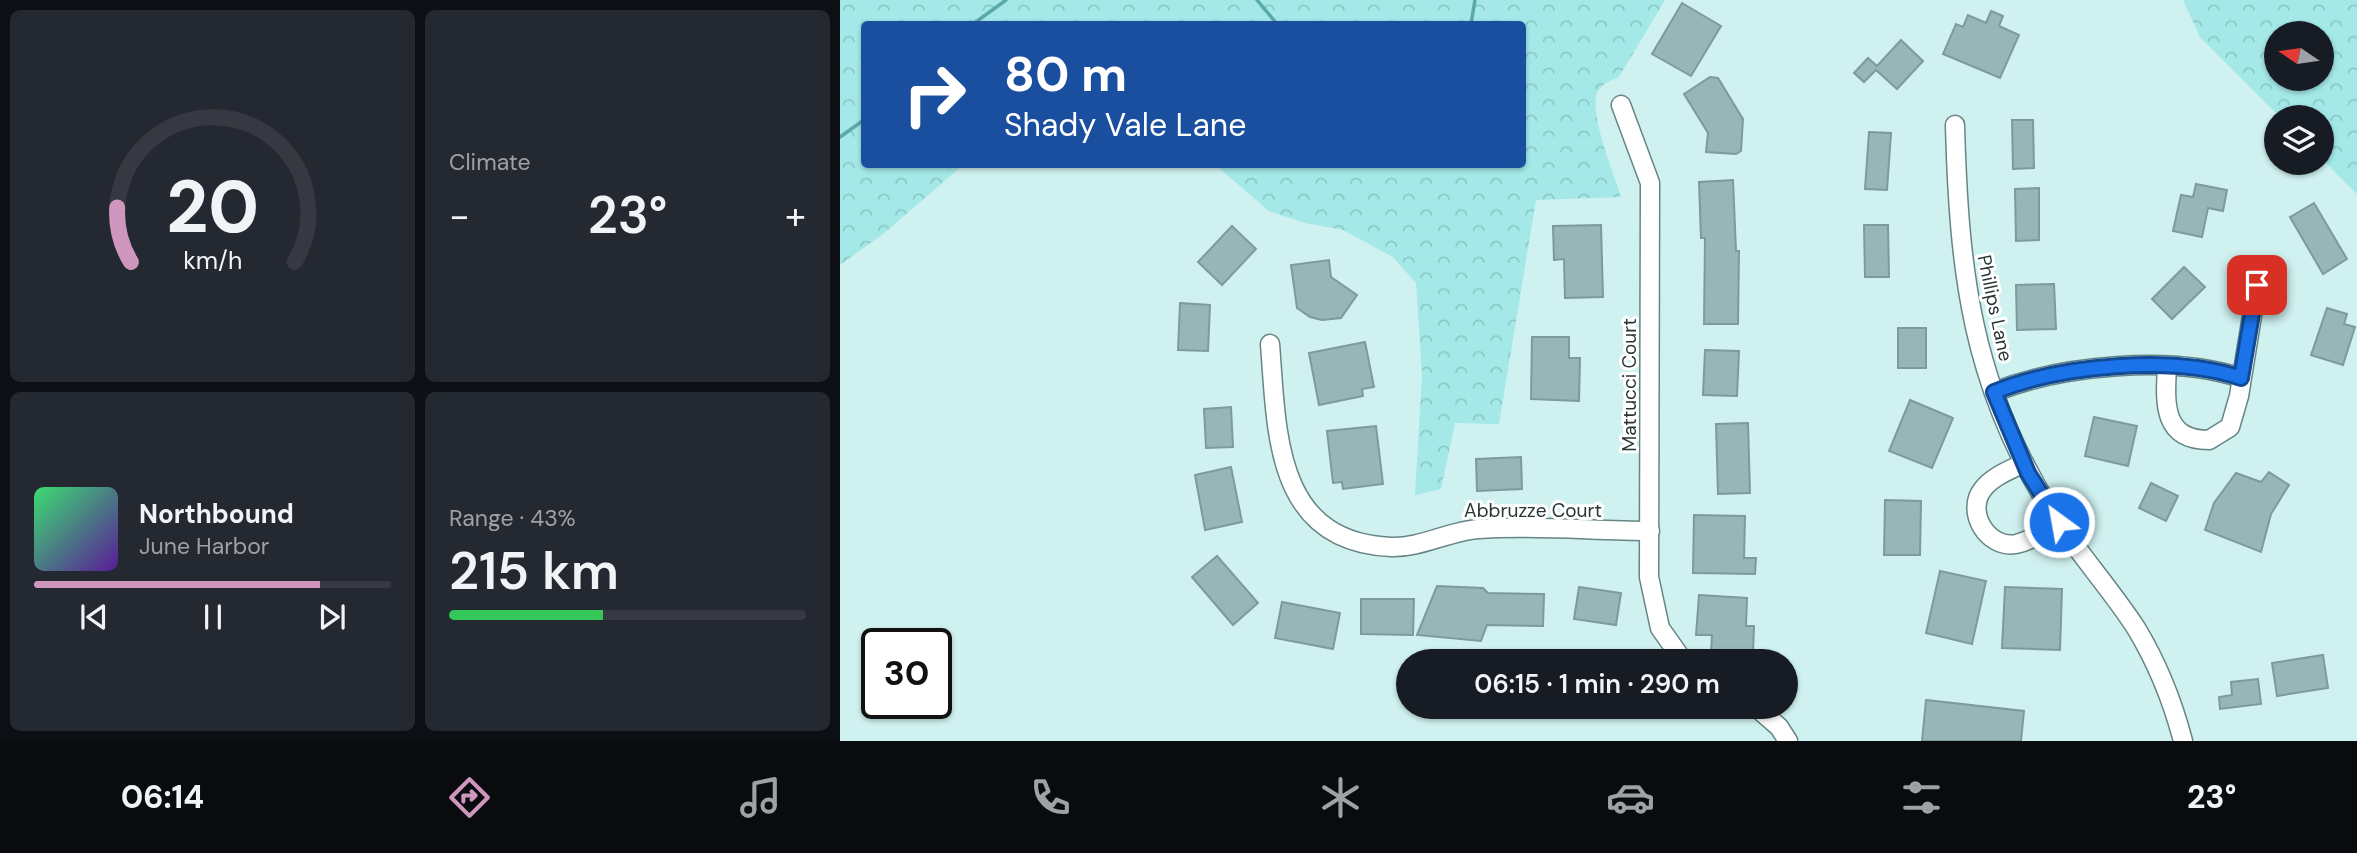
<!DOCTYPE html>
<meta charset="utf-8">
<style>
body{margin:0;font-family:"DM Sans",sans-serif;background:#242831;color:#f1f3f6;height:100vh;display:flex;flex-direction:column;font-size:26px;white-space:nowrap}
*{box-sizing:border-box;margin:0}
p{font-size:23px;color:#9ea1a6}
.icon{flex:none;width:38px;height:38px;fill:none;stroke:currentColor;stroke-width:2;stroke-linecap:round;stroke-linejoin:round}
.map{position:relative;flex:1;overflow:hidden}
.sheet{display:flex;flex-direction:column;gap:10px;padding:10px;background:#0d0f14;width:840px}
.sheet>*{flex:none}
.hud{position:absolute;left:21px;top:21px;width:665px;height:147px;border-radius:7px;box-shadow:0 2px 5px #0004;background:#1a4fa0;color:#fff;overflow:hidden}
.needle{width:46px;rotate:283deg}
.tools{position:absolute;left:1424px;top:21px;display:grid;gap:14px}
.tools a{display:grid;place-items:center;width:70px;height:70px;border-radius:50%;background:#171b24;box-shadow:0 2px 5px #0004;font-size:35px}
.speed{position:absolute;left:21px;top:628px;display:flex;gap:14px;font-size:35px;font-weight:700;text-align:center}
.speed>*{display:grid;place-content:center;width:91px;height:91px;border-radius:50%;background:#171b24;box-shadow:0 2px 5px #0004;line-height:1}
.speed .limit{border:4px solid #111;border-radius:10px;background:#fff;color:#111}
.pin{position:absolute;display:grid;place-items:center;width:60px;height:60px;color:#fff;margin:-30px;border-radius:14px;box-shadow:0 4px 10px #0006}
.me{position:absolute;width:77px;margin:-38px;rotate:328deg;stroke-linejoin:round;filter:drop-shadow(0 0 5px #0008)}
.turn{display:flex;align-items:center;gap:24px;height:147px;padding:0 28px;font-size:32px}
.turn .icon{width:91px;height:91px;stroke-width:2.5}
.turn b{display:block;font-size:49px;line-height:60px}
.big{font-size:52px;font-weight:600;line-height:1.1}
.sheet .widget{flex:1;display:flex;flex-direction:column;justify-content:center;gap:10px;min-width:0;padding:0 24px;border-radius:10px;background:#242831}
.sheet .dial{align-items:center;gap:0}
.dial svg{height:182px;overflow:visible;fill:none;stroke:#363941;stroke-width:7;stroke-linecap:round;text-anchor:middle}
.dial text{fill:#f1f3f6;stroke:none}
.song{display:flex;align-items:center;gap:21px}
.cover{width:84px;height:84px;border-radius:10px;background:linear-gradient(135deg,hsl(140 70% 55%),hsl(270 70% 35%))}
.played{height:7px;border-radius:4px;background:linear-gradient(90deg,#cf97be 80%,#363941 80%)}
.keys{display:flex;justify-content:space-around;direction:ltr}
.heat{display:flex;justify-content:space-between;align-items:center;font-size:38px;direction:ltr}
.charge{height:10px;border-radius:5px;background:linear-gradient(90deg,#34c759 43%,#363941 0)}
.sheet .tiles{flex:1;display:grid;gap:10px;grid-template-columns:repeat(2,1fr)}
.trip{position:absolute;left:556px;top:649px;width:402px;height:70px;border-radius:35px;background:#171b24;box-shadow:0 2px 5px #0004;font-weight:600;line-height:70px;text-align:center}
.menu{display:flex;height:112px;justify-content:space-around;align-items:center;background:#090b0e;color:#9ea1a6}
.menu .icon{width:49px;height:49px}
.menu .on{color:#cf97be}
.menu b{font-size:32px;color:#f1f3f6}
main{display:flex;flex:1;min-height:0}
.map>svg:first-child{display:block}
.forest{fill:url(#forest-crowns);fill-rule:evenodd}
.lines{fill:none;stroke-linecap:round;stroke-linejoin:round}
.stream{stroke:#5ba9aa;stroke-width:3.5}
.building{fill:#97b7b7;stroke:#7c9b9b;stroke-width:2}
.minor-casing{stroke:#668585;stroke-width:21}
.minor{stroke:#fff;stroke-width:18}
.route-casing{stroke:#114b97;stroke-width:18}
.route{stroke:#1a73e8;stroke-width:12}
.labels{text-anchor:middle;dominant-baseline:central;stroke-width:6;stroke-linejoin:round;paint-order:stroke}
.street-label{font-size:19px;fill:#293636;stroke:#fff}
</style>
<main>
<section class="sheet">
<div class="tiles">
<div class="widget dial"><svg viewBox="0 0 100 80">
<path d="M14 69A42 42 0 1 1 86 69"/>
<path d="M14 69A42 42 0 0 1 8 45" stroke="#cf97be"/>
<text x="50" y="56" font-size="32" font-weight="700">20</text>
<text x="50" y="72" font-size="11">km/h</text>
</svg></div>
<div class="widget"><p>Climate</p>
<div class="heat"><a>−</a><b class="big">23°</b><a>+</a></div>
</div>
<div class="widget">
<div class="song"><i class="cover"></i><div><b>Northbound</b><p>June Harbor</p></div></div>
<div class="played"></div>
<div class="keys"><svg class="icon" aria-label="previous" viewBox="0 0 24 24"><path d="M18 5L8 12l10 7zM5 5v14"/></svg><svg class="icon" aria-label="pause" viewBox="0 0 24 24"><path d="M8 5v14M16 5v14"/></svg><svg class="icon" aria-label="next" viewBox="0 0 24 24"><path d="M6 5l10 7-10 7zM19 5v14"/></svg></div>
</div>
<div class="widget"><p>Range · 43%</p><b class="big">215 km</b><div class="charge"></div></div>
</div>
</section>
<div class="map">
<svg width="1517" height="741" viewBox="0 0 1517 741">
<defs>
<pattern id="forest-crowns" width="20" height="18" patternUnits="userSpaceOnUse" patternTransform="scale(1.75)"><rect width="20" height="18" fill="#a4e8e8"/><path d="M2 6a3 3 0 1 1 6 0M12 15a3 3 0 1 1 6 0" fill="none" stroke="#8dc8c8"/></pattern>
</defs>
<rect width="100%" height="100%" fill="#cff1f0"/>
<!-- forest -->
<g class="forest">
<path d="M 0,0 L 825,0 L 779,77 C 771,80 761,84 757,93 C 749,115 774,174 781,197 L 696,200 L 659,424 L 615,423 L 601,489 L 575,495 L 582,375 L 576,283 L 553,257 L 503,230 L 465,223 L 429,211 L 379,168 L 360,165 L 682,164 L 682,24 L 24,24 L 24,164 L 123,165 L 43,234 L 0,265 Z"/>
<path d="M 1343,0 L 1517,0 L 1517,194 L 1482,159 L 1482,117 L 1440,117 L 1360,37 ZM 1437,33 L 1482,33 L 1482,79 L 1437,79 Z"/>
</g>
<g class="lines">
<!-- stream -->
<g class="stream">
<polyline points="417,0 437,24"/>
<polyline points="133,24 166,0"/>
<polyline points="631,24 635,0"/>
<polyline points="0,137 24,120"/>
</g>
</g>
<!-- building -->
<g class="building">
<polygon points="842,3 881,26 851,76 812,54"/>
<polygon points="1151,11 1163,16 1159,26 1179,35 1160,78 1103,54 1116,24 1123,27 1128,15 1146,23"/>
<polygon points="1061,40 1083,61 1057,89 1036,70 1024,82 1014,73 1028,58 1037,66"/>
<polygon points="870,77 878,78 903,119 901,151 896,154 866,152 868,133 844,94"/>
<polygon points="1172,120 1193,120 1194,168 1173,169"/>
<polygon points="1029,132 1051,133 1047,190 1025,189"/>
<polygon points="893,180 896,251 899,251 898,324 864,324 865,238 861,238 859,182"/>
<polygon points="1356,184 1387,190 1383,211 1368,208 1362,237 1333,231 1341,195 1353,197"/>
<polygon points="1199,188 1199,240 1176,241 1175,189"/>
<polygon points="1474,203 1507,259 1483,274 1450,217"/>
<polygon points="761,225 763,297 725,298 724,259 714,260 713,226"/>
<polygon points="1024,225 1048,225 1049,277 1025,277"/>
<polygon points="392,226 416,249 382,285 358,262"/>
<polygon points="489,260 491,277 517,295 501,318 482,320 470,317 457,308 451,265"/>
<polygon points="1344,267 1365,287 1332,319 1312,299"/>
<polygon points="1214,284 1216,329 1177,330 1176,285"/>
<polygon points="340,303 370,305 368,351 338,350"/>
<polygon points="1487,308 1507,314 1504,324 1515,327 1503,365 1471,355"/>
<rect x="1058" y="328" width="28" height="40"/>
<polygon points="692,337 729,337 729,358 740,358 739,401 691,399"/>
<polygon points="525,342 534,387 522,389 523,396 479,405 469,353"/>
<polygon points="865,350 899,351 897,396 863,395"/>
<polygon points="1070,400 1113,418 1092,468 1049,451"/>
<polygon points="391,407 393,447 366,448 364,409"/>
<polygon points="1254,417 1297,426 1288,466 1245,456"/>
<polygon points="908,423 910,493 878,494 876,424"/>
<polygon points="536,426 543,484 503,489 502,482 493,483 487,431"/>
<polygon points="681,457 682,489 637,491 636,459"/>
<polygon points="391,467 402,522 365,530 355,475"/>
<polygon points="1429,472 1449,485 1431,514 1421,552 1365,530 1374,503 1396,473 1421,482"/>
<polygon points="1311,483 1338,496 1326,521 1299,508"/>
<polygon points="1045,500 1081,501 1080,555 1044,555"/>
<polygon points="854,515 905,516 904,558 916,558 915,574 853,573"/>
<polygon points="377,556 418,603 393,625 352,577"/>
<polygon points="1100,571 1146,581 1132,644 1086,633"/>
<polygon points="597,586 643,588 648,593 704,594 703,626 647,625 641,641 577,635"/>
<polygon points="739,587 781,593 776,625 734,619"/>
<polygon points="1165,587 1222,589 1220,650 1162,648"/>
<polygon points="859,595 907,598 906,626 914,626 913,653 871,651 872,635 856,635"/>
<polygon points="521,599 574,599 573,635 521,634"/>
<polygon points="442,602 500,613 493,649 435,638"/>
<polygon points="1483,655 1488,688 1437,696 1432,663"/>
<polygon points="1418,679 1421,704 1380,709 1379,697 1392,695 1391,682"/>
<polygon points="1086,700 1184,711 1181,741 1082,741"/>
</g>
<g class="lines">
<!-- minor casing -->
<g class="minor-casing">
<g id="minor">
<polyline points="781,105 810,183 809,577 820,628 844,662"/>
<path d="M 1115,125 C 1119,271 1131,384 1212,512 C 1237,552 1270,588 1296,628 C 1316,661 1333,703 1343,741"/>
<path d="M 430,344 C 437,432 434,542 551,547 C 581,548 609,531 639,529 C 695,525 754,531 810,531"/>
<path d="M 1327,367 C 1325,402 1322,440 1369,440 L 1390,427 L 1399,396 L 1417,285"/>
<path d="M 1154,392 C 1222,365 1331,355 1401,378"/>
<path d="M 1184,463 C 1170,470 1153,476 1143,489 C 1125,511 1147,549 1176,544 C 1191,541 1206,530 1219,522"/>
<polyline points="916,707 939,727 948,741"/>
</g>
</g>
<!-- minor -->
<use href="#minor" class="minor"/>
</g>
<g class="lines">
<!-- route casing -->
<g class="route-casing">
<path id="route" d="M 1219,522 L 1188,473 L 1154,392 C 1221,365 1332,355 1401,378 L 1417,285"/>
</g>
<!-- route -->
<use href="#route" class="route"/>
</g>
<g class="labels">
<!-- street labels -->
<g class="street-label">
<text transform="translate(1155 308) rotate(78)">Phillips Lane</text>
<text transform="translate(789 385) rotate(-90)">Mattucci Court</text>
<text x="693" y="510">Abbruzze Court</text>
</g>
</g>
</svg>
<div class="tools">
<a><svg class="needle" viewBox="-14 -14 28 28"><path d="M0-13l5 13h-10z" fill="#e53935"/><path d="M0 13l5-13h-10z" fill="#9ea1a6"/></svg></a>
<a><svg class="icon" aria-label="layers" viewBox="0 0 24 24"><path d="M12 4l9 5-9 5-9-5zM3 14l9 5 9-5"/></svg></a>
</div>
<div class="speed"><div class="limit">30</div></div>
<div class="pin" style="left:1417px;top:285px;background:#d93025"><svg class="icon" aria-label="arrive" viewBox="0 0 24 24"><path d="M6 21V4h12l-3 4 3 4H6"/></svg></div>
<svg class="me" style="left:1219px;top:522px" viewBox="-20 -20 40 40"><circle r="17" fill="#1a73e8" stroke="#fff" stroke-width="3"/><path d="M0-11L8 9 0 5-8 9z" fill="#fff"/></svg>
<div class="trip">06:15 · 1 min · 290 m</div>
<div class="hud">
<div class="turn"><svg class="icon" aria-label="right" viewBox="0 0 24 24"><path d="M7 20v-9h11M14 6l5 5-5 5"/></svg><div><b>80 m</b>Shady Vale Lane</div></div>
</div>
</div>
</main>
<nav class="menu">
<b>06:14</b>
<svg class="icon on" aria-label="directions" viewBox="0 0 24 24"><path d="M12 3l9 9-9 9-9-9zM9 14v-3h6M13 9l2 2-2 2"/></svg>
<svg class="icon" aria-label="music" viewBox="0 0 24 24"><path d="M9 18V5l10-2v13"/><circle cx="6" cy="18" r="3"/><circle cx="16" cy="16" r="3"/></svg>
<svg class="icon" aria-label="phone" viewBox="0 0 24 24"><path d="M5 4h4l2 5-3 2q2 4 5 5l2-3 5 2v4C11 20 4 13 5 4z"/></svg>
<svg class="icon" aria-label="climate" viewBox="0 0 24 24"><path d="M12 3v18M4 7l16 10M4 17L20 7"/></svg>
<svg class="icon" aria-label="car" viewBox="0 0 24 24"><path d="M5 17H2v-5l4-1 3-4h7l3 4 3 1v5h-3M9 17h6M6 11h13"/><circle cx="7" cy="17" r="2"/><circle cx="17" cy="17" r="2"/></svg>
<svg class="icon" aria-label="filters" viewBox="0 0 24 24"><path d="M4 7h16M4 17h16"/><circle cx="9" cy="7" r="2"/><circle cx="15" cy="17" r="2"/></svg>
<b>23°</b>
</nav>
